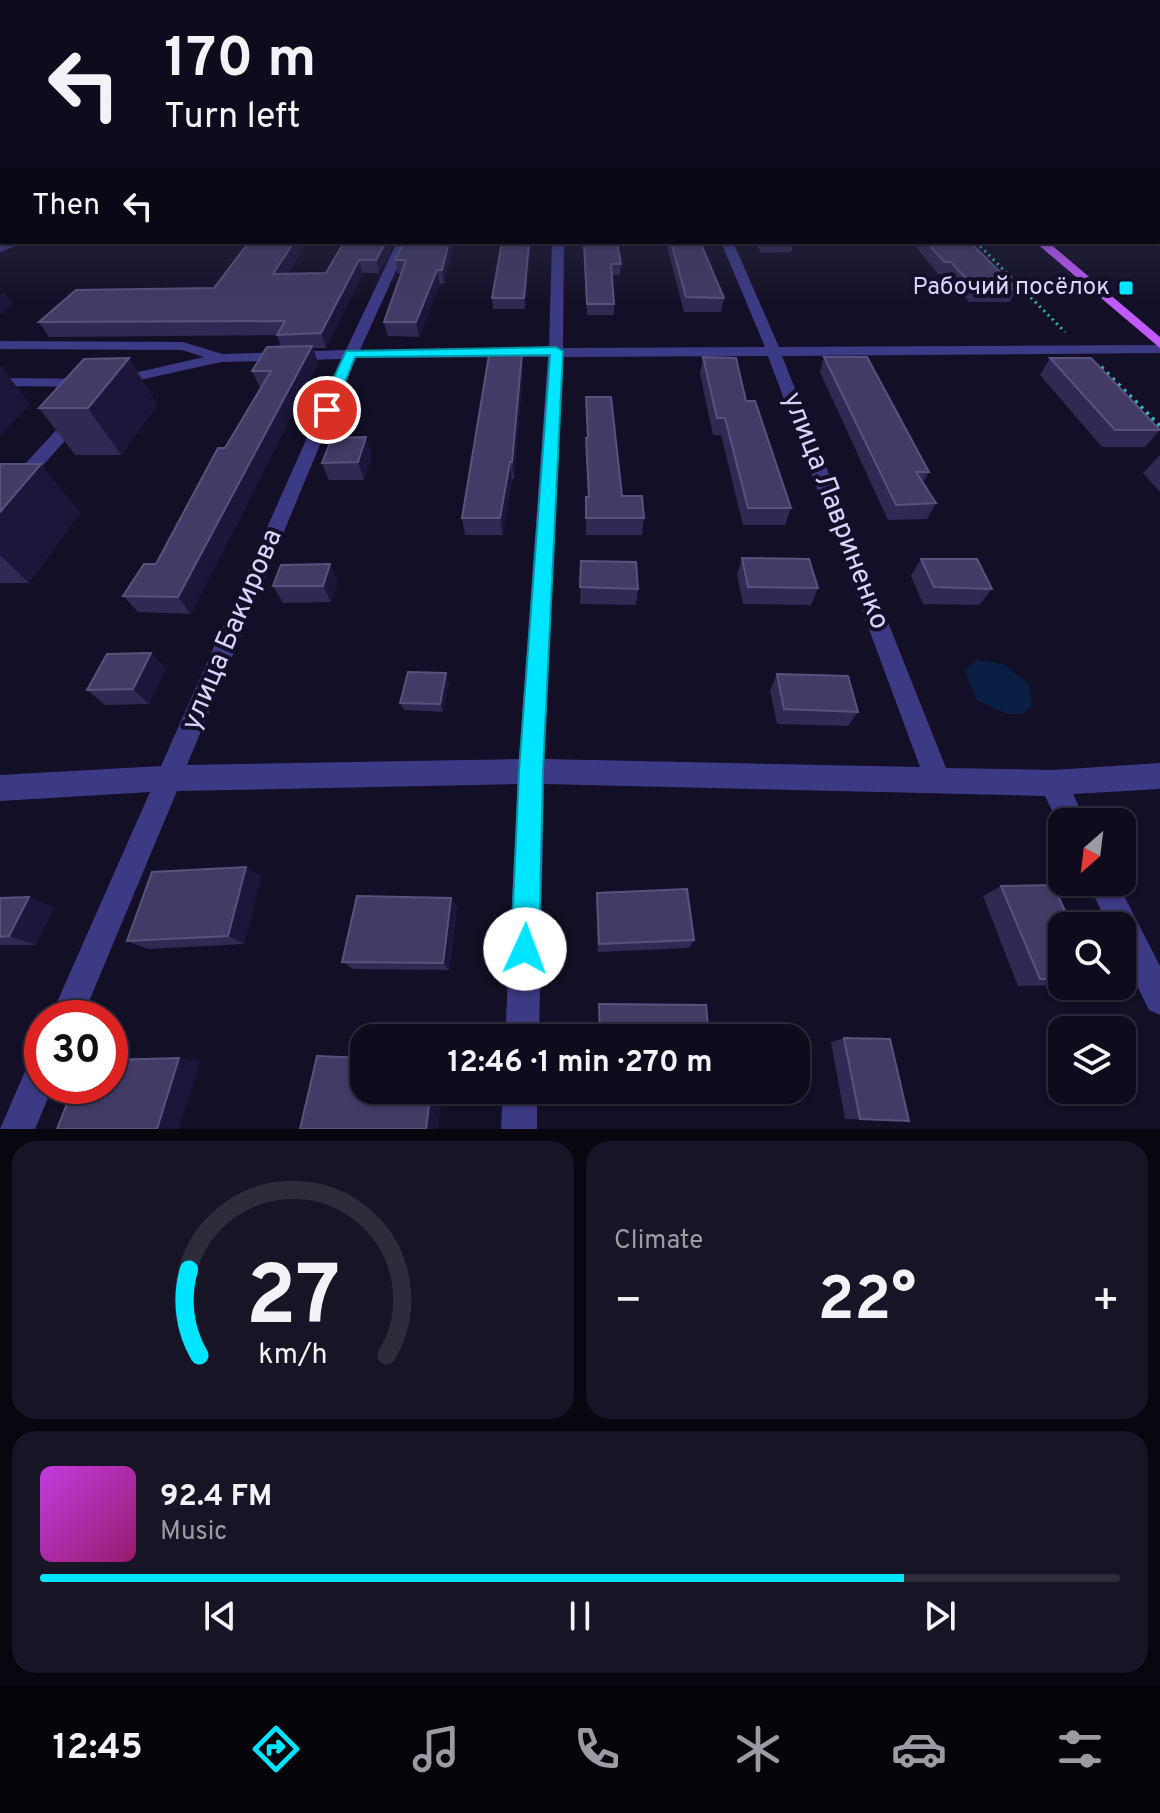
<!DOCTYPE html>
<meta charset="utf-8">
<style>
body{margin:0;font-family:Overpass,sans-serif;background:#171425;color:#f1f3f6;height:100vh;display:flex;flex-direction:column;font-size:30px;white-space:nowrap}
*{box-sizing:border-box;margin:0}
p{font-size:26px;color:#9b9ba3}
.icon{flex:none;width:44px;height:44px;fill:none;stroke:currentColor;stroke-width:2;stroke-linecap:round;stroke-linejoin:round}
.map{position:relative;height:1129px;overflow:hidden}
.sheet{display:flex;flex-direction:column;gap:12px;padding:12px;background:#08060f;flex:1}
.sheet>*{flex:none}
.hud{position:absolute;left:0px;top:0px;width:1160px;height:244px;box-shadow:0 2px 6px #0004,0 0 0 2px #2e2b3b;background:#0e0b1c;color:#f1f3f6;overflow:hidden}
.needle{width:52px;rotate:208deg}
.controls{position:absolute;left:1048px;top:808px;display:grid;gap:16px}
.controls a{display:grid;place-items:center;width:88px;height:88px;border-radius:16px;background:#0e0b1c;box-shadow:0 2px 6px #0004,0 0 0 2px #2e2b3b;font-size:40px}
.speed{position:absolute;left:24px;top:1000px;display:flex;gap:16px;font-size:40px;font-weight:700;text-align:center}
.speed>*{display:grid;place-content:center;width:104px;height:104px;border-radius:50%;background:#0e0b1c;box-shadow:0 2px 6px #0004,0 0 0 2px #2e2b3b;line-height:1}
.speed .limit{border:12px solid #d22;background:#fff;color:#111}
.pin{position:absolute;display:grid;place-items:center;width:68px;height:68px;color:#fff;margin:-34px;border:4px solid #fff;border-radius:50%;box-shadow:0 2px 8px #0007}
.me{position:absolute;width:88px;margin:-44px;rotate:2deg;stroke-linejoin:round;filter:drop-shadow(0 0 6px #0008)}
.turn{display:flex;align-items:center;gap:28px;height:168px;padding:0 32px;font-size:36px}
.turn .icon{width:104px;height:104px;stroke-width:2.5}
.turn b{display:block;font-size:56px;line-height:68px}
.then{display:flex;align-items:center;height:76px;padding:0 32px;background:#0003;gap:16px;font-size:30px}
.big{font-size:60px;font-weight:700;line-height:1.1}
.sheet .card{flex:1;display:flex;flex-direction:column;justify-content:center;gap:12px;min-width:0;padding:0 28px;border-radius:24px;background:#171425}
.sheet .dial{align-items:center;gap:0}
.dial svg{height:208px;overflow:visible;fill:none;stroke:#2e2b3b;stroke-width:7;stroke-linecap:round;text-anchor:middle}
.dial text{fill:#f1f3f6;stroke:none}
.song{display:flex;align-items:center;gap:24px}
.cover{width:96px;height:96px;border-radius:12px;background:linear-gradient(135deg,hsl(290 70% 55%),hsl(320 70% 35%))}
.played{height:8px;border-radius:4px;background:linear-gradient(90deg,#00e5ff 80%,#2e2b3b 80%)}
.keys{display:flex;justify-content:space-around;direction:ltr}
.heat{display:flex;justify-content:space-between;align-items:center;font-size:44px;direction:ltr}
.sheet .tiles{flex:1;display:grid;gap:12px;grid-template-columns:1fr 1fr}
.card:last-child{grid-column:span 2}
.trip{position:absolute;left:350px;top:1024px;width:460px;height:80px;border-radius:24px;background:#0e0b1c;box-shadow:0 2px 6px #0004,0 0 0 2px #2e2b3b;font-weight:700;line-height:80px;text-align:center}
.dock{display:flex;height:128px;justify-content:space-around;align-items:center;background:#06040b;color:#9b9ba3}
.dock .icon{width:56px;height:56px}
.dock .active{color:#00e5ff}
.dock b{font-size:36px;color:#f1f3f6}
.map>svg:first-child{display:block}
.water{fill:#0a1f44}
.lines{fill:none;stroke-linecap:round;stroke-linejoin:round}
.path-far1{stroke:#2fb8b0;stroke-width:3;stroke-dasharray:2 4;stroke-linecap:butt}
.path{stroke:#2fb8b0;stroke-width:4;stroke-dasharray:3 5;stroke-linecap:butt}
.minor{fill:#3d3a85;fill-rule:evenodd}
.major{fill:#c25bff;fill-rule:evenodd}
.wall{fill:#312854}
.shaded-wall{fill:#1d163a}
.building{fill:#433a66;stroke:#5a527e;stroke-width:2}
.route{fill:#00e5ff;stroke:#0095a6;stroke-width:2}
.poi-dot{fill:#00e5ff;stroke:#130f26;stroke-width:3}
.labels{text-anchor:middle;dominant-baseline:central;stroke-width:8;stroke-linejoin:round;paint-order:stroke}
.far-poi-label{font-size:24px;fill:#d9d4ff;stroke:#130f26;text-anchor:end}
.street-label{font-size:28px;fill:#d9d4ff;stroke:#130f26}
</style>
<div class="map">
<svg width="1160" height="1129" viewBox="0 0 1160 1129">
<rect width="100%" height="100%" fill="#130f26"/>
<!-- water -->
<polygon class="water" points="975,660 1003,664 1029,685 1032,705 1023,714 1007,714 977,700 965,671"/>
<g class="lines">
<!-- path-far1 -->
<polyline class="path-far1" points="976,242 1065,332"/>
<!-- path -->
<polyline class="path" points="1101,367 1160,426"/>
<!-- minor -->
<g class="minor">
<polygon points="2,152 2,158 0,159 0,153"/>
<polygon points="0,216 2,216 0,223"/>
<polygon points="9,242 26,242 0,252 0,245"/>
<path d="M 397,242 L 409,242 L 360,350 L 549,349 L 552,242 L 564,242 L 563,348 L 765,347 L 721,242 L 733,242 L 779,347 L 1160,345 L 1160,353 L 782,356 L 946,768 L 1053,770 L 1160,763 L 1160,789 L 1073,794 L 1086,822 L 1062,822 L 1062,831 L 1045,796 L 544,784 L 539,1038 L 505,1038 L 518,784 L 177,791 L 82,1018 L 50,1018 L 150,792 L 0,801 L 0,775 L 161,766 L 342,359 L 221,362 L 108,387 L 0,386 L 0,378 L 108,379 L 204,357 L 182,350 L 0,349 L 0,341 L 183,342 L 222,354 L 346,350 ZM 768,356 L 920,767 L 544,759 L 563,357 ZM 548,357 L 519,759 L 187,765 L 356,358 Z"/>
<polygon points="79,410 85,412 85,418 6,507 0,509 0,491 73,412"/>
<polygon points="1088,882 1117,882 1160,966 1160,1015 1149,1010 1122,955 1122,926 1108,926"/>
<polygon points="42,1055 42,1086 53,1086 35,1129 0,1129 30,1060"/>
<polygon points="503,1090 537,1090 537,1129 501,1129"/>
</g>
<!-- major -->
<polygon class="major" points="1035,242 1048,242 1160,337 1160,348"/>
</g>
<!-- wall -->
<g class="wall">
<polygon points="294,242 302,242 303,247 287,274 326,273 344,242 395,242 379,273 363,273 326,348 313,348 318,363 191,614 138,612 123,596 156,564 261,388 260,388 252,371 281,347 277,335 49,337 39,322 214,288"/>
<polygon points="404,242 454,242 444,283 440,284 419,337 388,336 384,322 401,273 398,273 395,260"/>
<polygon points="502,242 531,242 525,309 493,309 492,298"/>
<polygon points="583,242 621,264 620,275 612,275 614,304 614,315 587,315"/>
<polygon points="668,242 700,242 724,298 721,312 684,312 667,246"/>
<polygon points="755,242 791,242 793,245 791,252 761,253"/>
<polygon points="912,242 970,242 1017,289 1010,302 969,302 946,274 938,274"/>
<polygon points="703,357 746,401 791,508 785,525 743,525 721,435 713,435 700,374"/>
<polygon points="824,357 929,472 923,483 936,503 927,519 888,520 820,372"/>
<polygon points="129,358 157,405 121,455 75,455 39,408"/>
<polygon points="1050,358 1160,430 1145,447 1102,447 1040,375"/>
<polygon points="523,371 514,479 512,479 503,535 465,535 462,518"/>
<polygon points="586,397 622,496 644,518 642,535 586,535 586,497 588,497 586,455 586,438 587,438"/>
<polygon points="372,455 364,480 329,480 322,463"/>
<polygon points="1160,455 1160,492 1143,473"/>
<polygon points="0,464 80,512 29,583 0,583"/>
<polygon points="742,558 818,588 811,605 743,604 737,575"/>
<polygon points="921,559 992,589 979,605 923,604 911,576"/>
<polygon points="581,561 638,589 636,605 580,604"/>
<polygon points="338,581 331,602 283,603 273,586"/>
<polygon points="166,668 149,704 105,705 87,690"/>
<polygon points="777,674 858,712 848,726 777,724 770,690"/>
<polygon points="449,681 443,712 404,710 400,703"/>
<polygon points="246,867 261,877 244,944 148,949 127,941"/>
<polygon points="1001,886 1062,926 1062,985 1018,986 983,896"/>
<polygon points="597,893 694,940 689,948 598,952 596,902"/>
<polygon points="0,898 54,907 36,945 0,945"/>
<polygon points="451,898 457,907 449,970 353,969 342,962"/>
<polygon points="844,1038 909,1121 845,1119 831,1042"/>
</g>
<!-- shaded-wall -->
<g class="shaded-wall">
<polygon points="294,242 302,242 303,247 278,287 273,274"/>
<polygon points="386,242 395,242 379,273 376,260"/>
<polygon points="449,242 454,242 444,283 442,270"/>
<polygon points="529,242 531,242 525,309 524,298"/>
<polygon points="359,260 363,273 326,348 321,333"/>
<polygon points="437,270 440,284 419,337 416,322"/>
<polygon points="4,292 13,304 0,315 0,295"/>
<polygon points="312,346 318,363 191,614 178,597"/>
<polygon points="522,354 523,371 514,479 512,462"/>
<polygon points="129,358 157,405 121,455 88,408"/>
<polygon points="0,365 30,404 0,436"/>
<polygon points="366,437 372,455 364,480 358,462"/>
<polygon points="510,462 512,479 503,535 500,518"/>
<polygon points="41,464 80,512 29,583 0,555 0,512"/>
<polygon points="330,564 338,581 331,602 323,586"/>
<polygon points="151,653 166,668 149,704 133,689"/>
<polygon points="446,673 449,681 443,712 440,704"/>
<polygon points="246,867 261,877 244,944 228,936"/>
<polygon points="29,897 54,907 36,945 9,936"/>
<polygon points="451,898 457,907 449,970 443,963"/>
<polygon points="179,1058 200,1061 179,1129 157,1129"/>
<polygon points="431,1090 443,1090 438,1129 426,1129"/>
</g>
<!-- building -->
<g class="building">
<polygon points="249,242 294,242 273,274 326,273 344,242 386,242 376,260 359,260 321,333 277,335 285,321 39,322 76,290 214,288"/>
<polygon points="404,242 449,242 442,270 437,270 416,322 384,322 406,260 395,260"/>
<polygon points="502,242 529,242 524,298 492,298"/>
<polygon points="584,242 617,242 621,264 611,264 614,304 587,304"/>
<polygon points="671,242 700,242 724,298 686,297"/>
<polygon points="761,242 791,242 793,245 762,245"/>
<polygon points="927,242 970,242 1017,289 975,289 951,262 944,262"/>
<polygon points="312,346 178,597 123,596 144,564 156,564 218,448 225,448 271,371 252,371 267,347"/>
<polygon points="522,354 512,462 510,462 500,518 462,518 489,355"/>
<polygon points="703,357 736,358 746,401 755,401 791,508 748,508 725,418 717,418"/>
<polygon points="824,357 867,357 929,472 916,472 936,503 896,505"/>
<polygon points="129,358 88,408 39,408 84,359"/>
<polygon points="1050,358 1091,358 1160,430 1115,430"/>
<polygon points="586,397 611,397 622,496 642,496 644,518 586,518 586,497 589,497 586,438 588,438"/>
<polygon points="366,437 358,462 322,463 332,438"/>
<polygon points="0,464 41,464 0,512"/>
<polygon points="742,558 809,559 818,588 748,587"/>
<polygon points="921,559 977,559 992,589 934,587"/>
<polygon points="581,561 636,562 638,589 580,587"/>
<polygon points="330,564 323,586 273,586 281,565"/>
<polygon points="151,653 133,689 87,690 107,654"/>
<polygon points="408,672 446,673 440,704 400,703"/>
<polygon points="777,674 848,676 858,712 784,709"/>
<polygon points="246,867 228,936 127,941 152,872"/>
<polygon points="1053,885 1072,926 1062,926 1062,979 1040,979 1001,886"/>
<polygon points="687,889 694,940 599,944 597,893"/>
<polygon points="357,896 451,898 443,963 342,962"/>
<polygon points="29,897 9,936 0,937 0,898"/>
<polygon points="599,1004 706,1005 709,1038 600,1038"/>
<polygon points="844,1038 890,1039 909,1121 860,1119"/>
<polygon points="317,1056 364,1058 364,1090 431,1090 426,1129 300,1129"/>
<polygon points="179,1058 157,1129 57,1129 74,1086 110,1086 110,1060"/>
</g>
<!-- sky -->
<linearGradient id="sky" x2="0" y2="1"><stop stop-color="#0a0815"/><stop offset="0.48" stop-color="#333752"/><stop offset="1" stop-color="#333752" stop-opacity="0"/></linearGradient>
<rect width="1160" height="305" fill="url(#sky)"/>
<!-- route -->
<polygon class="route" points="556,347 563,351 543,771 539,949 535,959 525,963 515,959 511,949 519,771 550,355 355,357 334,410 327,414 319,410 346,351"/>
<!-- markers -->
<rect class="poi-dot" x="1118" y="280" width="16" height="16" rx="4"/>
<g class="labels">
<!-- far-poi labels -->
<g class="far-poi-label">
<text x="1110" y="288">Рабочий посёлок</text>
</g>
<!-- street labels -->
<g class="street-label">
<text transform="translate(835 511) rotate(69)">улица Лавриненко</text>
<text transform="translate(233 630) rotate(-67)">улица Бакирова</text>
</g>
</g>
</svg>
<div class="controls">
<a><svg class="needle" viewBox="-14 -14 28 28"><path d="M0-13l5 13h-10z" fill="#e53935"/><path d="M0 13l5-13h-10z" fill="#9b9ba3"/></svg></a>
<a><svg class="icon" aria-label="search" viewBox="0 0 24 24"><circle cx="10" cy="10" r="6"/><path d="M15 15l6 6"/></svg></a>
<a><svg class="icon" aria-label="layers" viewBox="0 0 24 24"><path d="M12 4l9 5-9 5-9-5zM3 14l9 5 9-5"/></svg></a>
</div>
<div class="speed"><div class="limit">30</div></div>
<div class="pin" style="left:327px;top:410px;background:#d93025"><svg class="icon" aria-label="arrive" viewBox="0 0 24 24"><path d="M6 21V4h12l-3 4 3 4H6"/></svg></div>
<svg class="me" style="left:525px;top:949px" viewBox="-20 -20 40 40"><circle r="19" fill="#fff"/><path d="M0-13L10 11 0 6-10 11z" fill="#00e5ff"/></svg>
<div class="trip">12:46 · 1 min · 270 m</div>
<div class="hud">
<div class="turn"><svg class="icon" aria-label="left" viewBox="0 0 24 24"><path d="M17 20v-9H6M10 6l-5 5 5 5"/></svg><div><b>170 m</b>Turn left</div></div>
<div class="then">Then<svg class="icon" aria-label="left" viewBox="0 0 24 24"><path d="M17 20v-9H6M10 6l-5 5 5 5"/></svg></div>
</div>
</div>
<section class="sheet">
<div class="tiles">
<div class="card dial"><svg viewBox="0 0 100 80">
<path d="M14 69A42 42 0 1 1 86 69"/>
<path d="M14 69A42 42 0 0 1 10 36" stroke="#00e5ff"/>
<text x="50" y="56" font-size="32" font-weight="700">27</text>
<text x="50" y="72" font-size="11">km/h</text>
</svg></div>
<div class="card"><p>Climate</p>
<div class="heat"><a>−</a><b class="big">22°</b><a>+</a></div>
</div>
<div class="card">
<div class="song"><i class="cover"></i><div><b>92.4 FM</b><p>Music</p></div></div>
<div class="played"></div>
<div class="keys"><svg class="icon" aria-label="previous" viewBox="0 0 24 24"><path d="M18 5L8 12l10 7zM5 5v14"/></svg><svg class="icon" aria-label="pause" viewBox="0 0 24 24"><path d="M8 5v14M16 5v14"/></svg><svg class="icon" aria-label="next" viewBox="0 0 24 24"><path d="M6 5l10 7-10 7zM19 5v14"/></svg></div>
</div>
</div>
</section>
<nav class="dock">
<b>12:45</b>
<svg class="icon active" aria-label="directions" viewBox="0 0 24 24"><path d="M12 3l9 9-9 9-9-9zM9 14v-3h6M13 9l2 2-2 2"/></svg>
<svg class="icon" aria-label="music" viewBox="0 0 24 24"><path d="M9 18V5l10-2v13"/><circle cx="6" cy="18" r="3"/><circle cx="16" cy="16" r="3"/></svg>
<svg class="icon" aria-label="phone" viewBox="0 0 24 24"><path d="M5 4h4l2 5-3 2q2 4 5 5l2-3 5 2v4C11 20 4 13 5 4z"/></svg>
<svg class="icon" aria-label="climate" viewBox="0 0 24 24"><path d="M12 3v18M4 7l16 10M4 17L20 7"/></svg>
<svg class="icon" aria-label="car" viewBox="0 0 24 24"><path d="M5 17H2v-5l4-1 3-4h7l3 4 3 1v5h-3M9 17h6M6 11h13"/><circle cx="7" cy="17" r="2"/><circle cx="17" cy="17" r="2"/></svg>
<svg class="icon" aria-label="filters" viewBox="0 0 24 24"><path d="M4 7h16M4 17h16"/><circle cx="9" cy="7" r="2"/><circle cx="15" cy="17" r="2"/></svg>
</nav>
